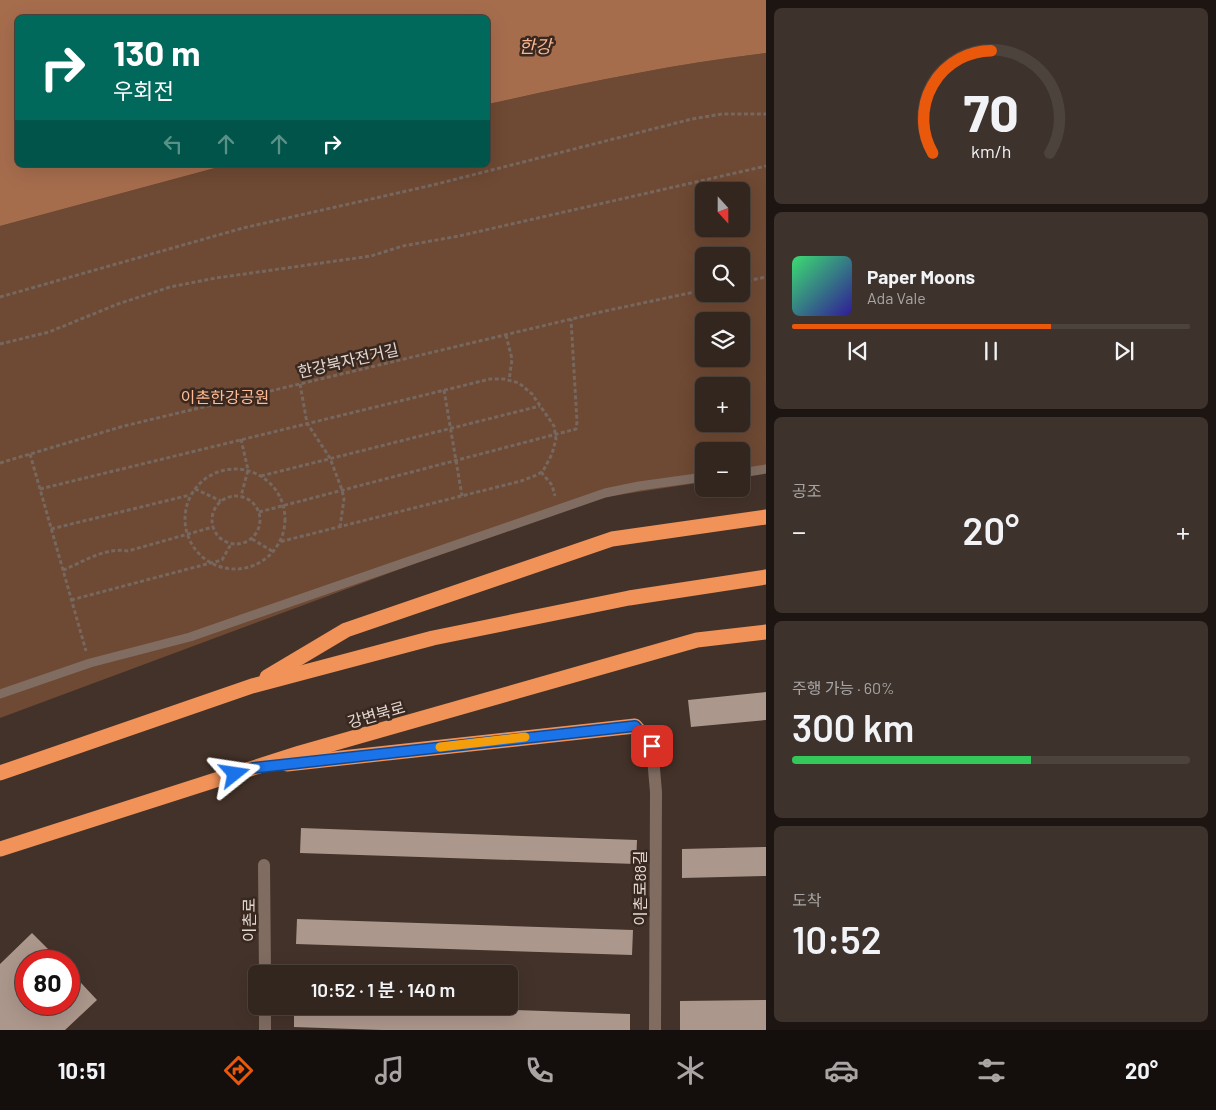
<!DOCTYPE html>
<html lang="ko">
<meta charset="utf-8">
<style>
body{margin:0;font-family:Barlow,"Noto Sans KR",sans-serif;background:#3d322c;color:#f1f3f6;height:100vh;display:flex;flex-direction:column;font-size:19px;white-space:nowrap}
*{box-sizing:border-box;margin:0}
p{font-size:16px;color:#a8a5a4}
.icon{flex:none;width:28px;height:28px;fill:none;stroke:currentColor;stroke-width:2;stroke-linecap:round;stroke-linejoin:round}
.map{position:relative;flex:1;overflow:hidden}
.side{display:flex;flex-direction:column;gap:8px;padding:8px;background:#1c1511;width:450px}
.side>*{flex:none}
.guide{position:absolute;left:15px;top:15px;width:475px;height:152px;border-radius:8px;box-shadow:0 5px 20px #0002,0 0 0 1px #4d433d;background:#00695c;color:#fff;overflow:hidden}
.needle{width:32px;rotate:159deg}
.buttons{position:absolute;left:695px;top:182px;display:grid;gap:10px}
.buttons a{display:grid;place-items:center;width:55px;height:55px;border-radius:8px;background:#32261f;box-shadow:0 5px 20px #0002,0 0 0 1px #4d433d;font-size:25px}
.speed{position:absolute;left:15px;top:950px;display:flex;gap:10px;font-size:25px;font-weight:700;text-align:center}
.speed>*{display:grid;place-content:center;width:65px;height:65px;border-radius:50%;background:#32261f;box-shadow:0 5px 20px #0002,0 0 0 1px #4d433d;line-height:1}
.speed .limit{border:8px solid #d22;background:#fff;color:#111}
.pin{position:absolute;display:grid;place-items:center;width:42px;height:42px;color:#fff;margin:-21px;border-radius:10px;box-shadow:0 2px 8px #0006}
.me{position:absolute;width:55px;margin:-28px;rotate:75deg;stroke-linejoin:round;filter:drop-shadow(0 0 4px #0008)}
.turn{display:flex;align-items:center;gap:18px;height:105px;padding:0 15px;font-size:22px}
.turn .icon{width:65px;height:65px;stroke-width:2.5}
.turn b{display:block;font-size:35px;line-height:42px}
.lanes{display:flex;align-items:center;height:48px;padding:0 15px;background:#0003;justify-content:center;gap:25px;direction:ltr}
.lanes .off{opacity:.35}
.big{font-size:38px;font-weight:600;line-height:1.1}
.side .card{flex:1;display:flex;flex-direction:column;justify-content:center;gap:8px;min-width:0;padding:0 18px;border-radius:8px;background:#3d322c}
.side .dial{align-items:center;gap:0}
.dial svg{height:130px;overflow:visible;fill:none;stroke:#4d433d;stroke-width:7;stroke-linecap:round;text-anchor:middle}
.dial text{fill:#f1f3f6;stroke:none}
.song{display:flex;align-items:center;gap:15px}
.cover{width:60px;height:60px;border-radius:8px;background:linear-gradient(135deg,hsl(140 70% 55%),hsl(250 70% 35%))}
.played{height:5px;border-radius:2px;background:linear-gradient(90deg,#ea580c 65%,#4d433d 65%)}
.keys{display:flex;justify-content:space-around;direction:ltr}
.heat{display:flex;justify-content:space-between;align-items:center;font-size:28px;direction:ltr}
.charge{height:8px;border-radius:4px;background:linear-gradient(90deg,#34c759 60%,#4d433d 0)}
.trip{position:absolute;left:248px;top:965px;width:270px;height:50px;border-radius:8px;background:#32261f;box-shadow:0 5px 20px #0002,0 0 0 1px #4d433d;font-weight:600;line-height:50px;text-align:center}
.tab-bar{display:flex;height:80px;justify-content:space-around;align-items:center;background:#140f0c;color:#a8a5a4}
.tab-bar .icon{width:35px;height:35px}
.tab-bar .selected{color:#ea580c}
.tab-bar b{font-size:22px;color:#f1f3f6}
main{display:flex;flex:1;min-height:0}
.map>svg:first-child{display:block}
.green{fill:#6e4933;fill-rule:evenodd}
.water{fill:#a66d4d}
.building{fill:#ac978c}
.lines{fill:none;stroke-linecap:round;stroke-linejoin:round}
.path{stroke:#76675f;stroke-width:3;stroke-dasharray:4 2.5;stroke-linecap:butt}
.lane{stroke:#806c61;stroke-width:9}
.street{stroke:#806c61;stroke-width:12}
.highway{stroke:#f19258;stroke-width:15}
.route-casing{stroke:#114b97;stroke-width:12}
.route{stroke:#1a73e8;stroke-width:9}
.slow{stroke:#f59e0b;stroke-width:9}
.labels{text-anchor:middle;dominant-baseline:central;stroke-width:5;stroke-linejoin:round;paint-order:stroke}
.street-label{font-size:16px;fill:#e2d7d1;stroke:#39281f}
.park-label{font-size:16px;fill:#ffbc96;stroke:#39281f}
.water-label{font-size:18px;font-style:italic;fill:#f9b690;stroke:#39281f}
</style>
<main>
<div class="map">
<svg width="766" height="1030" viewBox="0 0 766 1030">
<rect width="100%" height="100%" fill="#433229"/>
<!-- green -->
<path class="green" d="M 766,53 L 766,473 L 741,476 L 741,451 L 704,451 L 704,482 L 586,500 L 0,718 L 0,226 L 226,165 L 488,165 L 488,104 C 580,84 672,64 766,53 ZM 704,191 L 741,191 L 741,229 L 704,229 ZM 704,256 L 741,256 L 741,294 L 704,294 ZM 704,321 L 741,321 L 741,359 L 704,359 ZM 704,386 L 741,386 L 741,424 L 704,424 Z"/>
<!-- water -->
<path class="water" d="M 0,0 L 766,0 L 766,53 C 672,64 580,84 488,104 L 488,18 L 18,18 L 18,165 L 226,165 L 0,226 Z"/>
<!-- building -->
<g class="building">
<polygon points="766,692 766,720 691,727 688,700"/>
<polygon points="301,828 637,840 636,864 300,853"/>
<polygon points="766,847 766,876 682,878 682,849"/>
<polygon points="297,919 633,930 632,955 296,944"/>
<polygon points="32,933 60,961 26,961 26,1004 69,1004 69,970 97,1000 65,1030 0,1030 0,964"/>
<polygon points="766,1000 766,1030 680,1030 680,1001"/>
<polygon points="294,1006 405,1006 630,1014 630,1030 382,1030 294,1027"/>
</g>
<g class="lines">
<!-- path -->
<g class="path">
<polyline points="741,282 766,277"/>
<polyline points="0,297 243,228 433,185 692,119 722,114 766,114"/>
<polyline points="506,335 512,359 509,381"/>
<polyline points="0,344 49,332 118,304 170,287 216,278 371,256 403,246 459,236 766,166"/>
<polyline points="300,384 307,423 330,458 342,490 344,499 340,527"/>
<polyline points="444,390 462,496"/>
<polyline points="241,439 248,470 241,496"/>
<polyline points="30,454 86,651"/>
<polyline points="0,463 124,426 605,311 704,290"/>
<circle cx="235" cy="519" r="50"/>
<polyline points="541,472 552,485 555,496"/>
<polyline points="261,476 540,406"/>
<polyline points="40,489 490,379 504,379 519,383 532,394 554,426 556,439 552,454 543,471 537,475 521,481 279,542"/>
<polyline points="195,489 221,501"/>
<circle cx="236" cy="520" r="24"/>
<polyline points="259,512 576,429 577,422 571,319"/>
<polyline points="51,529 190,495"/>
<polyline points="252,539 272,551"/>
<path d="M 63,570 C 83,562 105,547 128,551 L 213,527"/>
<polyline points="71,600 222,560 231,544"/>
</g>
<!-- lane -->
<g class="lane">
<polyline points="741,473 766,469"/>
<polyline points="0,694 90,663 190,637 605,493 639,486 704,477"/>
</g>
<!-- street -->
<g class="street">
<polyline points="652,746 656,792 655,1030"/>
<polyline points="264,865 265,974"/>
<polyline points="265,1006 265,1030"/>
</g>
<!-- highway -->
<g class="highway">
<polyline points="267,677 346,630 612,539 766,517"/>
<polyline points="287,764 635,726 652,746"/>
<polyline points="0,773 252,686 433,638 629,598 766,577"/>
<polyline points="0,849 300,753 697,640 766,632"/>
</g>
</g>
<g class="lines">
<!-- route casing -->
<g class="route-casing">
<polyline id="route" points="235,774 253,768 635,726 652,746"/>
</g>
<!-- route -->
<use href="#route" class="route"/>
<!-- slow -->
<polyline class="slow" points="440,747 525,737"/>
</g>
<g class="labels">
<!-- street labels -->
<g class="street-label">
<text transform="translate(348 360) rotate(-13)">한강북자전거길</text>
<text transform="translate(376 714) rotate(-16)">강변북로</text>
<text transform="translate(639 888) rotate(-90)">이촌로88길</text>
<text transform="translate(248 920) rotate(-90)">이촌로</text>
</g>
<!-- park labels -->
<g class="park-label">
<text x="225" y="396">이촌한강공원</text>
</g>
<!-- water labels -->
<g class="water-label">
<text x="535" y="46">한강</text>
</g>
</g>
</svg>
<div class="buttons">
<a><svg class="needle" viewBox="-14 -14 28 28"><path d="M0-13l5 13h-10z" fill="#e53935"/><path d="M0 13l5-13h-10z" fill="#a8a5a4"/></svg></a>
<a><svg class="icon" aria-label="search" viewBox="0 0 24 24"><circle cx="10" cy="10" r="6"/><path d="M15 15l6 6"/></svg></a>
<a><svg class="icon" aria-label="layers" viewBox="0 0 24 24"><path d="M12 4l9 5-9 5-9-5zM3 14l9 5 9-5"/></svg></a>
<a>+</a>
<a>−</a>
</div>
<div class="speed"><div class="limit">80</div></div>
<div class="pin" style="left:652px;top:746px;background:#d93025"><svg class="icon" aria-label="arrive" viewBox="0 0 24 24"><path d="M6 21V4h12l-3 4 3 4H6"/></svg></div>
<svg class="me" style="left:235px;top:774px" viewBox="-20 -20 40 40"><path d="M0-17L14 15 0 8-14 15z" fill="#1a73e8" stroke="#fff" stroke-width="4"/></svg>
<div class="trip">10:52 · 1 분 · 140 m</div>
<div class="guide">
<div class="turn"><svg class="icon" aria-label="right" viewBox="0 0 24 24"><path d="M7 20v-9h11M14 6l5 5-5 5"/></svg><div><b>130 m</b>우회전</div></div>
<div class="lanes"><svg class="icon off" aria-label="left" viewBox="0 0 24 24"><path d="M17 20v-9H6M10 6l-5 5 5 5"/></svg><svg class="icon off" aria-label="ahead" viewBox="0 0 24 24"><path d="M12 20V5M6 11l6-6 6 6"/></svg><svg class="icon off" aria-label="ahead" viewBox="0 0 24 24"><path d="M12 20V5M6 11l6-6 6 6"/></svg><svg class="icon" aria-label="right" viewBox="0 0 24 24"><path d="M7 20v-9h11M14 6l5 5-5 5"/></svg></div>
</div>
</div>
<section class="side">
<div class="card dial"><svg viewBox="0 0 100 80">
<path d="M14 69A42 42 0 1 1 86 69"/>
<path d="M14 69A42 42 0 0 1 50 6" stroke="#ea580c"/>
<text x="50" y="56" font-size="32" font-weight="700">70</text>
<text x="50" y="72" font-size="11">km/h</text>
</svg></div>
<div class="card">
<div class="song"><i class="cover"></i><div><b>Paper Moons</b><p>Ada Vale</p></div></div>
<div class="played"></div>
<div class="keys"><svg class="icon" aria-label="previous" viewBox="0 0 24 24"><path d="M18 5L8 12l10 7zM5 5v14"/></svg><svg class="icon" aria-label="pause" viewBox="0 0 24 24"><path d="M8 5v14M16 5v14"/></svg><svg class="icon" aria-label="next" viewBox="0 0 24 24"><path d="M6 5l10 7-10 7zM19 5v14"/></svg></div>
</div>
<div class="card"><p>공조</p>
<div class="heat"><a>−</a><b class="big">20°</b><a>+</a></div>
</div>
<div class="card"><p>주행 가능 · 60%</p><b class="big">300 km</b><div class="charge"></div></div>
<div class="card"><p>도착</p><b class="big">10:52</b></div>
</section>
</main>
<nav class="tab-bar">
<b>10:51</b>
<svg class="icon selected" aria-label="directions" viewBox="0 0 24 24"><path d="M12 3l9 9-9 9-9-9zM9 14v-3h6M13 9l2 2-2 2"/></svg>
<svg class="icon" aria-label="music" viewBox="0 0 24 24"><path d="M9 18V5l10-2v13"/><circle cx="6" cy="18" r="3"/><circle cx="16" cy="16" r="3"/></svg>
<svg class="icon" aria-label="phone" viewBox="0 0 24 24"><path d="M5 4h4l2 5-3 2q2 4 5 5l2-3 5 2v4C11 20 4 13 5 4z"/></svg>
<svg class="icon" aria-label="climate" viewBox="0 0 24 24"><path d="M12 3v18M4 7l16 10M4 17L20 7"/></svg>
<svg class="icon" aria-label="car" viewBox="0 0 24 24"><path d="M5 17H2v-5l4-1 3-4h7l3 4 3 1v5h-3M9 17h6M6 11h13"/><circle cx="7" cy="17" r="2"/><circle cx="17" cy="17" r="2"/></svg>
<svg class="icon" aria-label="filters" viewBox="0 0 24 24"><path d="M4 7h16M4 17h16"/><circle cx="9" cy="7" r="2"/><circle cx="15" cy="17" r="2"/></svg>
<b>20°</b>
</nav>
